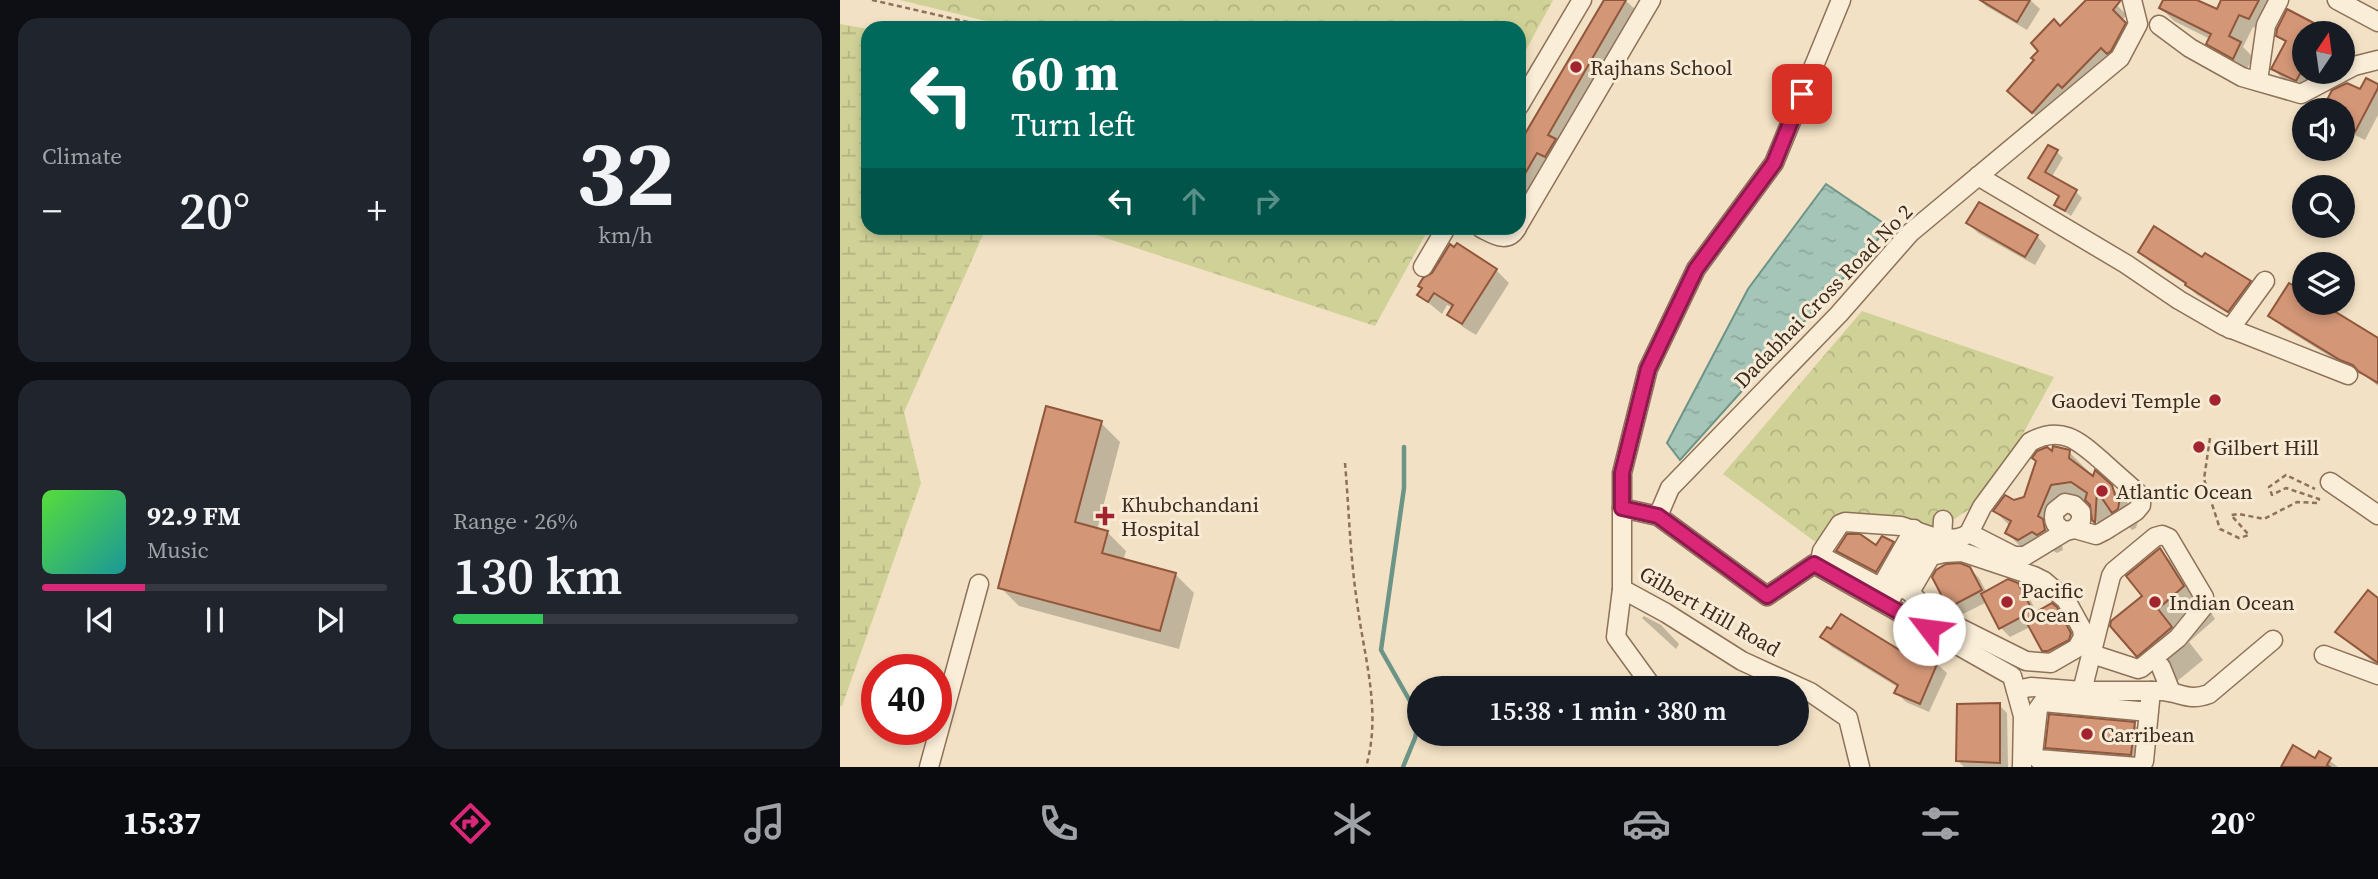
<!DOCTYPE html>
<meta charset="utf-8">
<style>
body{margin:0;font-family:"Source Serif 4",serif;background:#20242c;color:#f1f3f6;height:100vh;display:flex;flex-direction:column;font-size:26px;white-space:nowrap}
*{box-sizing:border-box;margin:0}
p{font-size:23px;color:#9ea1a6}
.icon{flex:none;width:38px;height:38px;fill:none;stroke:currentColor;stroke-width:2;stroke-linecap:round;stroke-linejoin:round}
.map{position:relative;flex:1;overflow:hidden}
.panel{display:flex;flex-direction:column;gap:18px;padding:18px;background:#0d0f14;width:840px}
.panel>*{flex:none}
.guide{position:absolute;left:21px;top:21px;width:665px;height:214px;border-radius:21px;box-shadow:0 4px 10px #0003;background:#00695c;color:#fff;overflow:hidden}
.needle{width:46px;rotate:13deg}
.fabs{position:absolute;left:1452px;top:21px;display:grid;gap:14px}
.fabs a{display:grid;place-items:center;width:63px;height:63px;border-radius:50%;background:#171b24;box-shadow:0 4px 10px #0003;font-size:35px}
.speed{position:absolute;left:21px;top:654px;display:flex;gap:14px;font-size:35px;font-weight:700;text-align:center}
.speed>*{display:grid;place-content:center;width:91px;height:91px;border-radius:50%;background:#171b24;box-shadow:0 4px 10px #0003;line-height:1}
.speed .limit{border:10px solid #d22;background:#fff;color:#111}
.pin{position:absolute;display:grid;place-items:center;width:60px;height:60px;color:#fff;margin:-30px;border-radius:14px;box-shadow:0 4px 10px #0006}
.me{position:absolute;width:77px;margin:-38px;rotate:300deg;stroke-linejoin:round;filter:drop-shadow(0 0 5px #0008)}
.turn{display:flex;align-items:center;gap:24px;height:147px;padding:0 35px;font-size:32px}
.turn .icon{width:91px;height:91px;stroke-width:2.5}
.turn b{display:block;font-size:49px;line-height:60px}
.lanes{display:flex;align-items:center;height:66px;padding:0 35px;background:#0003;justify-content:center;gap:35px;direction:ltr}
.lanes .off{opacity:.35}
.big{font-size:52px;font-weight:600;line-height:1.1}
.panel .widget{flex:1;display:flex;flex-direction:column;justify-content:center;gap:10px;min-width:0;padding:0 24px;border-radius:21px;background:#20242c}
.panel .dial{align-items:center;gap:0}
.dial b{font-size:91px;line-height:1}
.song{display:flex;align-items:center;gap:21px}
.cover{width:84px;height:84px;border-radius:10px;background:linear-gradient(135deg,hsl(110 70% 55%),hsl(180 70% 35%))}
.played{height:7px;border-radius:4px;background:linear-gradient(90deg,#db2777 30%,#363941 30%)}
.keys{display:flex;justify-content:space-around;direction:ltr}
.heat{display:flex;justify-content:space-between;align-items:center;font-size:38px;direction:ltr}
.charge{height:10px;border-radius:5px;background:linear-gradient(90deg,#34c759 26%,#363941 0)}
.panel .tiles{flex:1;display:grid;gap:18px;grid-template-columns:repeat(2,1fr)}
.trip{position:absolute;left:567px;top:676px;width:402px;height:70px;border-radius:35px;background:#171b24;box-shadow:0 4px 10px #0003;font-weight:600;line-height:70px;text-align:center}
.dock{display:flex;height:112px;justify-content:space-around;align-items:center;background:#090b0e;color:#9ea1a6}
.dock .icon{width:49px;height:49px}
.dock .selected{color:#db2777}
.dock b{font-size:32px;color:#f1f3f6}
main{display:flex;flex:1;min-height:0}
.map>svg:first-child{display:block}
.forest{fill:url(#forest-crowns)}
.wetland{fill:url(#wetland-marsh)}
.water{fill:url(#water-ripples);stroke:#6c9487;stroke-width:2}
.shadow{fill:#0003}
.lines{fill:none;stroke-linecap:round;stroke-linejoin:round}
.stream{stroke:#6c9487;stroke-width:4.5}
.building{fill:#d39677;stroke:#90573c;stroke-width:2}
.minor-casing{stroke:#8e7159;stroke-width:21}
.path{stroke:#8e7159;stroke-width:2.5;stroke-dasharray:5 3.5;stroke-linecap:butt}
.minor{stroke:#fbeed9;stroke-width:18}
.route-casing{stroke:#8e194d;stroke-width:18}
.route{stroke:#db2777;stroke-width:12}
.poi-dot{fill:#a2242e;stroke:#f8ebd5;stroke-width:2.5}
.labels{text-anchor:middle;dominant-baseline:central;stroke-width:6;stroke-linejoin:round;paint-order:stroke}
.poi-label{font-size:21px;fill:#3d2b1e;stroke:#f8ebd5;text-anchor:start}
.street-label{font-size:21px;fill:#3d2b1e;stroke:#f8ebd5}
</style>
<main>
<section class="panel">
<div class="tiles">
<div class="widget"><p>Climate</p>
<div class="heat"><a>−</a><b class="big">20°</b><a>+</a></div>
</div>
<div class="widget dial"><b>32</b><p>km/h</p></div>
<div class="widget">
<div class="song"><i class="cover"></i><div><b>92.9 FM</b><p>Music</p></div></div>
<div class="played"></div>
<div class="keys"><svg class="icon" aria-label="previous" viewBox="0 0 24 24"><path d="M18 5L8 12l10 7zM5 5v14"/></svg><svg class="icon" aria-label="pause" viewBox="0 0 24 24"><path d="M8 5v14M16 5v14"/></svg><svg class="icon" aria-label="next" viewBox="0 0 24 24"><path d="M6 5l10 7-10 7zM19 5v14"/></svg></div>
</div>
<div class="widget"><p>Range · 26%</p><b class="big">130 km</b><div class="charge"></div></div>
</div>
</section>
<div class="map">
<svg width="1538" height="767" viewBox="0 0 1538 767">
<defs>
<pattern id="forest-crowns" width="20" height="18" patternUnits="userSpaceOnUse" patternTransform="scale(1.75)"><rect width="20" height="18" fill="#cfd197"/><path d="M2 6a3 3 0 1 1 6 0M12 15a3 3 0 1 1 6 0" fill="none" stroke="#b3b482"/></pattern>
<pattern id="wetland-marsh" width="20" height="14" patternUnits="userSpaceOnUse" patternTransform="scale(1.75)"><rect width="20" height="14" fill="#cfd197"/><path d="M1 5h8M5 5V1M11 12h8M15 12V8" fill="none" stroke="#b3b482"/></pattern>
<pattern id="water-ripples" width="26" height="14" patternUnits="userSpaceOnUse" patternTransform="scale(1.75)"><rect width="26" height="14" fill="#a6c5b9"/><path d="M2 4q2-2 4 0t4 0M15 11q2-2 4 0t4 0" fill="none" stroke="#90a99f"/></pattern>
</defs>
<rect width="100%" height="100%" fill="#f2e1c4"/>
<!-- forest -->
<g class="forest">
<polygon points="60,0 713,0 679,63 679,28 175,28"/>
<polygon points="235,228 589,228 535,326"/>
<polygon points="1022,311 1214,377 1149,496 1104,526 991,534 981,546 883,474"/>
</g>
<!-- wetland -->
<polygon class="wetland" points="0,24 28,29 28,228 146,228 64,412 81,483 2,706 0,706"/>
<!-- water -->
<polygon class="water" points="986,184 1049,227 840,460 827,443 908,289"/>
<!-- shadow -->
<g class="shadow">
<polygon points="766,0 785,0 799,13 679,219 679,148"/>
<polygon points="1140,0 1190,0 1200,9 1187,30 1146,6"/>
<polygon points="1248,0 1271,0 1287,15 1281,21 1295,34 1203,122 1179,101 1220,28"/>
<polygon points="1325,0 1353,0 1377,12 1383,0 1433,0 1422,31 1413,27 1403,47 1413,57 1406,71 1381,57 1368,44 1370,39 1334,21 1321,8"/>
<polygon points="1448,12 1489,33 1465,33 1465,72 1475,72 1466,89 1443,79 1433,69 1447,44 1438,35"/>
<polygon points="1503,43 1509,49 1503,60"/>
<polygon points="1538,86 1538,115 1525,140 1503,129 1503,110 1484,110 1494,92 1520,92"/>
<polygon points="1216,151 1223,158 1211,178 1236,192 1242,198 1231,216 1216,205 1220,198 1191,178"/>
<polygon points="1128,223 1197,236 1206,246 1195,265 1138,233"/>
<polygon points="1300,251 1363,260 1410,282 1420,292 1399,320 1357,295 1348,286 1309,261"/>
<polygon points="656,270 669,283 636,335 623,327 610,314 613,308 607,305 602,314 579,295"/>
<polygon points="1465,303 1478,303 1538,340 1538,386 1527,377 1515,372 1444,328 1431,315"/>
<polygon points="261,423 280,442 257,530 267,532 286,551 283,561 335,574 354,593 339,649 179,606 160,587"/>
<polygon points="1229,452 1248,471 1248,474 1271,487 1291,506 1299,519 1296,528 1292,530 1276,513 1274,539 1254,519 1251,504 1249,501 1230,503 1217,535 1221,540 1223,550 1217,553 1212,550 1198,558 1186,552 1167,533 1170,526 1155,511 1185,498 1213,453"/>
<polygon points="1053,543 1062,553 1046,581 1008,560 998,551"/>
<polygon points="1320,550 1351,582 1375,619 1349,642 1363,660 1330,687 1298,655"/>
<polygon points="1129,568 1139,578 1147,593 1177,584 1188,595 1197,613 1212,605 1226,619 1240,644 1214,660 1203,650 1190,627 1170,637 1161,628 1147,602 1119,616 1110,607"/>
<polygon points="1538,600 1538,666 1497,632"/>
<polygon points="804,616 821,625 839,644 836,649 802,618"/>
<polygon points="982,637 1097,664 1107,673 1089,712 1066,702 1056,692 1059,688 992,647"/>
<polygon points="1159,705 1167,713 1168,767 1124,767 1118,761"/>
<polygon points="1294,724 1307,737 1303,767 1220,761 1207,748"/>
<polygon points="1479,753 1498,767 1443,767 1475,760"/>
</g>
<g class="lines">
<!-- stream -->
<g class="stream">
<polyline points="564,447 564,488 541,650 579,717"/>
<polyline points="563,767 575,738 579,721"/>
</g>
</g>
<!-- building -->
<g class="building">
<polygon points="764,0 786,0 708,135 716,139 705,157 697,153 679,184 679,144"/>
<polygon points="1140,0 1190,0 1177,22"/>
<polygon points="1246,0 1281,0 1273,10 1286,23 1271,51 1267,54 1261,48 1222,88 1218,84 1192,113 1167,91 1194,60 1191,58 1198,51 1191,43 1214,19 1220,26"/>
<polygon points="1323,0 1357,0 1377,9 1381,0 1419,0 1409,19 1399,15 1389,36 1401,42 1393,59 1366,44 1371,34 1319,8"/>
<polygon points="1447,9 1493,33 1465,33 1465,65 1456,81 1431,69 1446,41 1436,36 1437,29"/>
<polygon points="1526,78 1538,84 1538,88 1515,132 1503,126 1503,110 1482,110 1492,90 1507,83 1520,89"/>
<polygon points="1208,145 1218,150 1205,172 1237,190 1225,211 1214,205 1219,196 1188,178"/>
<polygon points="1139,202 1198,235 1185,257 1126,223"/>
<polygon points="1314,226 1362,257 1365,253 1411,281 1388,312 1345,285 1346,283 1298,252"/>
<polygon points="617,243 657,269 622,324 607,315 613,305 594,293 588,302 577,295 582,288 578,286 583,278 592,273 610,244 614,247"/>
<polygon points="1449,283 1465,292 1465,303 1481,303 1538,338 1538,383 1518,371 1513,365 1500,360 1428,316"/>
<polygon points="206,406 262,421 235,522 268,531 262,553 336,573 320,631 158,588"/>
<polygon points="1213,446 1230,450 1229,458 1253,476 1255,470 1272,485 1275,495 1280,498 1278,509 1272,513 1257,491 1255,523 1252,520 1250,505 1245,500 1247,493 1231,482 1211,485 1198,516 1203,519 1205,530 1197,535 1192,532 1178,540 1165,533 1171,521 1153,511 1165,495 1174,500 1184,497 1196,461 1192,458 1197,451 1207,447 1212,451"/>
<polygon points="1007,534 1020,534 1036,545 1042,536 1054,542 1036,572 996,551"/>
<polygon points="1320,548 1344,586 1318,609 1332,627 1297,657 1270,626 1271,621 1302,596 1286,576"/>
<polygon points="1120,563 1130,567 1142,590 1108,608 1092,577 1096,570 1106,564"/>
<polygon points="1168,579 1178,583 1194,613 1212,603 1217,607 1231,633 1229,640 1208,651 1202,651 1183,616 1159,629 1141,594"/>
<polygon points="1528,590 1538,598 1538,663 1495,632"/>
<polygon points="1001,614 1071,657 1073,651 1098,662 1080,704 1054,693 1058,685 980,637 987,627 991,629"/>
<polygon points="1160,703 1160,763 1116,761 1117,704"/>
<polygon points="1209,714 1295,722 1291,755 1205,748"/>
<polygon points="1453,745 1475,758 1479,751 1491,758 1487,765 1490,767 1441,767"/>
</g>
<g class="lines">
<!-- minor casing -->
<g class="minor-casing">
<g id="minor">
<polyline points="1497,0 1538,22"/>
<polyline points="1319,25 1350,48 1402,77 1461,94 1514,66 1538,60"/>
<polyline points="1418,81 1426,25 1439,0"/>
<polyline points="679,106 742,0"/>
<polyline points="1138,176 1286,264 1339,300 1384,326 1508,375"/>
<polyline points="679,224 811,0"/>
<path d="M 641,228 C 655,235 667,244 677,228"/>
<polyline points="583,267 606,228"/>
<polyline points="1390,329 1425,281"/>
<polyline points="1490,482 1538,515"/>
<polyline points="782,508 818,516 927,596 974,564 1172,676 1183,716 1182,767"/>
<polyline points="818,516 830,488 999,314 1070,233 1280,58 1298,24 1292,0"/>
<path d="M 1226,531 C 1216,528 1212,521 1215,511 L 1225,503 L 1234,505 L 1241,512 L 1241,521 L 1235,529"/>
<polyline points="1102,538 1103,520"/>
<polyline points="1058,586 1070,592 1088,612 1186,661 1211,663 1237,648 1243,637 1242,629 1226,600 1204,581 1194,576 1122,552 1104,553 1074,560"/>
<polyline points="1041,587 1074,529"/>
<polyline points="782,589 826,613 902,661 970,692 1008,718 1020,767"/>
<polyline points="1070,592 1091,556"/>
<polyline points="1053,594 981,556 982,551 1000,524 1005,522 1061,526 1093,537"/>
<path d="M 1047,605 L 1084,543 C 1098,532 1114,545 1129,533 L 1174,556 L 1185,556 L 1226,531 L 1235,529 L 1256,535 L 1264,531 L 1296,511 L 1301,505 L 1301,496 C 1289,485 1276,474 1263,462 C 1240,442 1222,424 1190,442 L 1142,507 L 1129,533"/>
<polyline points="1484,655 1538,675"/>
<polyline points="1321,667 1331,692"/>
<polyline points="813,688 776,637 782,589 782,473 808,369 856,269 934,163 1001,0"/>
<path d="M 1176,690 L 1191,687 L 1242,691 L 1321,691 C 1341,692 1348,702 1369,694 L 1433,640"/>
<polyline points="1242,691 1271,576 1274,571 1315,537 1322,535 1329,538 1364,597 1364,606 1338,638 1301,668 1298,669 1252,654"/>
<polyline points="1309,712 1203,702 1198,709 1193,754 1198,759 1297,767 1302,765 1304,761 1311,691"/>
<polyline points="848,733 849,734"/>
<polyline points="89,767 139,584"/>
</g>
</g>
<!-- path -->
<g class="path">
<polyline points="32,0 154,28"/>
<polyline points="1370,438 1364,479 1380,529 1399,538 1409,535 1391,515 1399,514 1424,519 1457,502 1478,503 1479,499 1446,488 1432,495 1429,487 1446,475 1475,489"/>
<path d="M 505,463 C 509,509 510,556 517,602 C 524,658 542,711 526,767"/>
</g>
<!-- minor -->
<use href="#minor" class="minor"/>
</g>
<g class="lines">
<!-- route casing -->
<g class="route-casing">
<polyline id="route" points="962,94 934,163 856,269 808,369 782,473 782,508 818,516 927,596 974,564 1089,629"/>
</g>
<!-- route -->
<use href="#route" class="route"/>
</g>
<!-- markers -->
<g class="poi-dot">
<circle cx="736" cy="67" r="7"/>
<circle cx="1375" cy="400" r="7"/>
<circle cx="1359" cy="447" r="7"/>
<circle cx="1262" cy="491" r="7"/>
<path d="M261.5 505.5h7v7h7v7h-7v7h-7v-7h-7v-7h7z"/>
<circle cx="1167" cy="602" r="7"/>
<circle cx="1315" cy="602" r="7"/>
<circle cx="1247" cy="734" r="7"/>
</g>
<g class="labels">
<!-- poi labels -->
<g class="poi-label">
<text x="750" y="67">Rajhans School</text>
<text x="1361" y="400" text-anchor="end">Gaodevi Temple</text>
<text x="1373" y="447">Gilbert Hill</text>
<text x="1276" y="491">Atlantic Ocean</text>
<text x="281" y="504">Khubchandani<tspan x="281" dy="24">Hospital</tspan></text>
<text x="1181" y="590">Pacific<tspan x="1181" dy="24">Ocean</tspan></text>
<text x="1329" y="602">Indian Ocean</text>
<text x="1261" y="734">Carribean</text>
</g>
<!-- street labels -->
<g class="street-label">
<text transform="translate(983 296) rotate(-46)">Dadabhai Cross Road No 2</text>
<text transform="translate(870 611) rotate(30)">Gilbert Hill Road</text>
</g>
</g>
</svg>
<div class="fabs">
<a><svg class="needle" viewBox="-14 -14 28 28"><path d="M0-13l5 13h-10z" fill="#e53935"/><path d="M0 13l5-13h-10z" fill="#9ea1a6"/></svg></a>
<a><svg class="icon" aria-label="sound" viewBox="0 0 24 24"><path d="M4 9h4l5-4v14l-5-4H4zM17 9q2 3 0 6"/></svg></a>
<a><svg class="icon" aria-label="search" viewBox="0 0 24 24"><circle cx="10" cy="10" r="6"/><path d="M15 15l6 6"/></svg></a>
<a><svg class="icon" aria-label="layers" viewBox="0 0 24 24"><path d="M12 4l9 5-9 5-9-5zM3 14l9 5 9-5"/></svg></a>
</div>
<div class="speed"><div class="limit">40</div></div>
<div class="pin" style="left:962px;top:94px;background:#d93025"><svg class="icon" aria-label="arrive" viewBox="0 0 24 24"><path d="M6 21V4h12l-3 4 3 4H6"/></svg></div>
<svg class="me" style="left:1089px;top:629px" viewBox="-20 -20 40 40"><circle r="19" fill="#fff"/><path d="M0-13L10 11 0 6-10 11z" fill="#db2777"/></svg>
<div class="trip">15:38 · 1 min · 380 m</div>
<div class="guide">
<div class="turn"><svg class="icon" aria-label="left" viewBox="0 0 24 24"><path d="M17 20v-9H6M10 6l-5 5 5 5"/></svg><div><b>60 m</b>Turn left</div></div>
<div class="lanes"><svg class="icon" aria-label="left" viewBox="0 0 24 24"><path d="M17 20v-9H6M10 6l-5 5 5 5"/></svg><svg class="icon off" aria-label="ahead" viewBox="0 0 24 24"><path d="M12 20V5M6 11l6-6 6 6"/></svg><svg class="icon off" aria-label="right" viewBox="0 0 24 24"><path d="M7 20v-9h11M14 6l5 5-5 5"/></svg></div>
</div>
</div>
</main>
<nav class="dock">
<b>15:37</b>
<svg class="icon selected" aria-label="directions" viewBox="0 0 24 24"><path d="M12 3l9 9-9 9-9-9zM9 14v-3h6M13 9l2 2-2 2"/></svg>
<svg class="icon" aria-label="music" viewBox="0 0 24 24"><path d="M9 18V5l10-2v13"/><circle cx="6" cy="18" r="3"/><circle cx="16" cy="16" r="3"/></svg>
<svg class="icon" aria-label="phone" viewBox="0 0 24 24"><path d="M5 4h4l2 5-3 2q2 4 5 5l2-3 5 2v4C11 20 4 13 5 4z"/></svg>
<svg class="icon" aria-label="climate" viewBox="0 0 24 24"><path d="M12 3v18M4 7l16 10M4 17L20 7"/></svg>
<svg class="icon" aria-label="car" viewBox="0 0 24 24"><path d="M5 17H2v-5l4-1 3-4h7l3 4 3 1v5h-3M9 17h6M6 11h13"/><circle cx="7" cy="17" r="2"/><circle cx="17" cy="17" r="2"/></svg>
<svg class="icon" aria-label="filters" viewBox="0 0 24 24"><path d="M4 7h16M4 17h16"/><circle cx="9" cy="7" r="2"/><circle cx="15" cy="17" r="2"/></svg>
<b>20°</b>
</nav>
